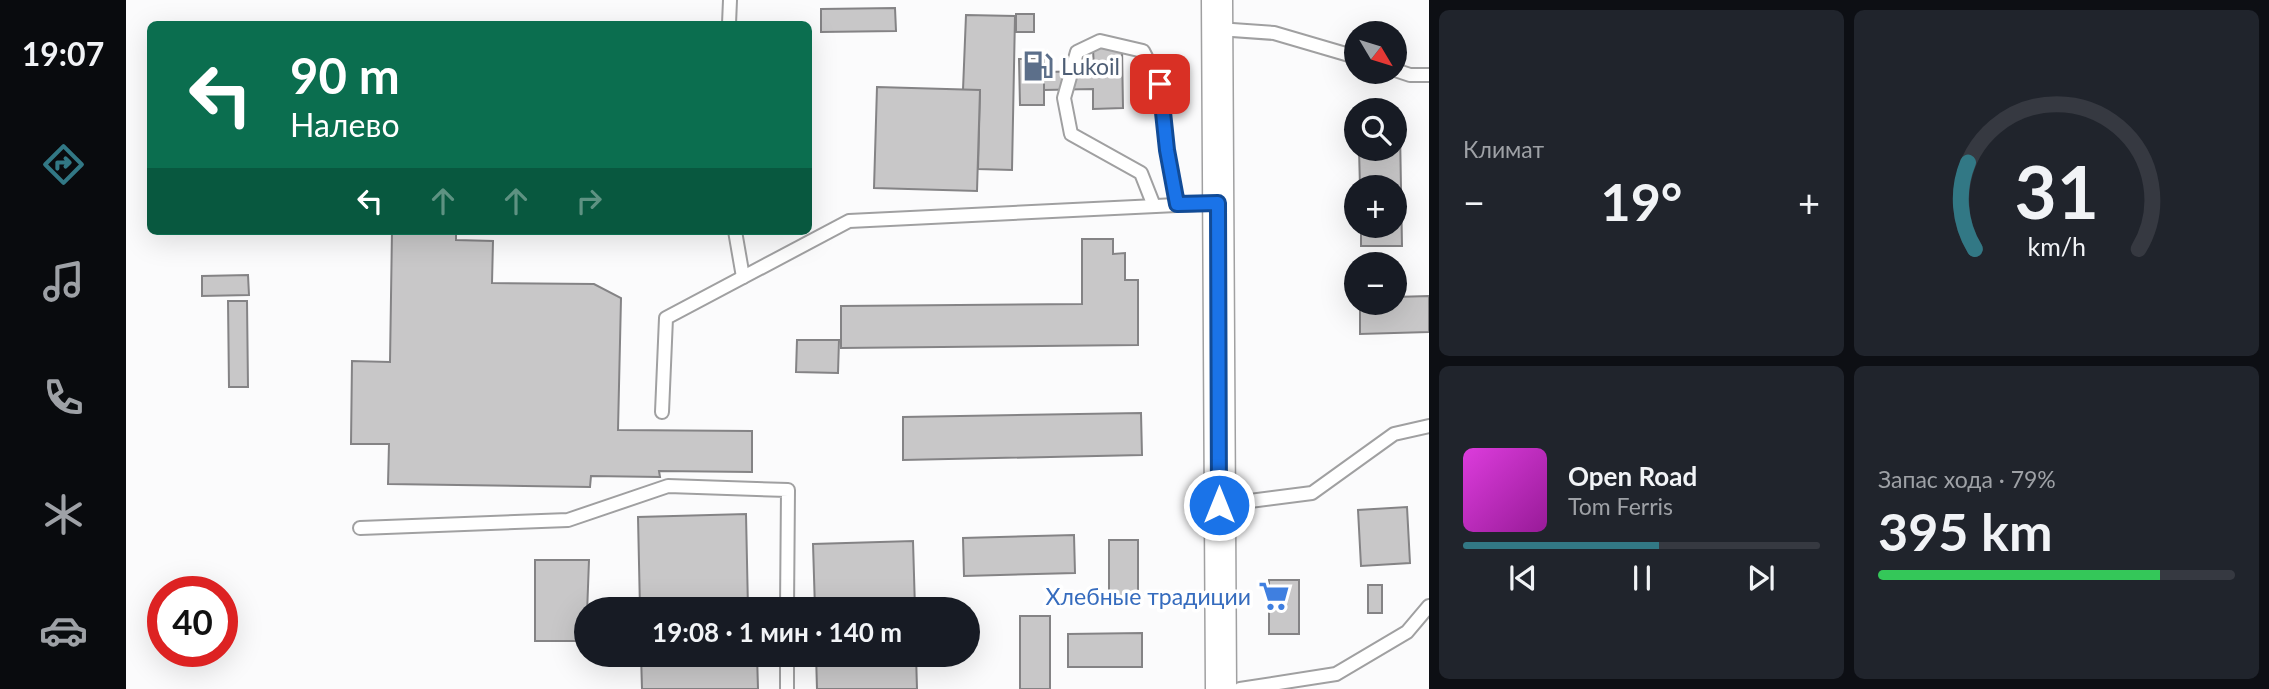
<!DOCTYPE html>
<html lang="ru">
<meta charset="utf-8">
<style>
body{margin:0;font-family:Lato,sans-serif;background:#20242c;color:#f1f3f6;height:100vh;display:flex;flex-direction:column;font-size:26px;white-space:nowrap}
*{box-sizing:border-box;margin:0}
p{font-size:23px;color:#9ea1a6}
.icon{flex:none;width:38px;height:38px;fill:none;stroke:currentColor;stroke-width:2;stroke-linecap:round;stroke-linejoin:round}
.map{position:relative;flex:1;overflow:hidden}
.sheet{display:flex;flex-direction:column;gap:10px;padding:10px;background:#0d0f14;width:840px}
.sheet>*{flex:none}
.hud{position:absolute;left:21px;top:21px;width:665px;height:214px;border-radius:10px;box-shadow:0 7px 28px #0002;background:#0b6e4f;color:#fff;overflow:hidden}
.needle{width:46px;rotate:128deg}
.buttons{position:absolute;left:1218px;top:21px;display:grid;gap:14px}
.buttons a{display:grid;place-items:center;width:63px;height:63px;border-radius:50%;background:#171b24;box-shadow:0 7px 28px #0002;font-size:35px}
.speed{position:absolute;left:21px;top:576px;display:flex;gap:14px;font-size:35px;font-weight:700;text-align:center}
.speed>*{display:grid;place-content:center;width:91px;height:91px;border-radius:50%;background:#171b24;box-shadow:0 7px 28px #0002;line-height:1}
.speed .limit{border:10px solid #d22;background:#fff;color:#111}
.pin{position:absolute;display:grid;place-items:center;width:60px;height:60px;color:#fff;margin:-30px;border-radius:14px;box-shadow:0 4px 10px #0006}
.me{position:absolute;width:77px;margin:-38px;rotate:0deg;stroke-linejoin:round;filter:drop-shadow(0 0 5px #0008)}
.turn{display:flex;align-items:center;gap:24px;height:147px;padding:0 28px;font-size:32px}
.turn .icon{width:91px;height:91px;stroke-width:2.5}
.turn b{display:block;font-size:49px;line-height:60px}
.lanes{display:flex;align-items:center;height:66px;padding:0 28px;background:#0003;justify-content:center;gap:35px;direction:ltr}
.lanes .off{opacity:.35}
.big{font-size:52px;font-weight:700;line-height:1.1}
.sheet .tile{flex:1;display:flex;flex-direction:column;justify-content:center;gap:10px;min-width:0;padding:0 24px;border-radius:10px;background:#20242c}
.sheet .dial{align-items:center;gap:0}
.dial svg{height:182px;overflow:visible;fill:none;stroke:#363941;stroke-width:7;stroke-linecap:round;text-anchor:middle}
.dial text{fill:#f1f3f6;stroke:none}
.song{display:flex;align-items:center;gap:21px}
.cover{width:84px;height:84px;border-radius:10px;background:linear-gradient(135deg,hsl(300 70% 55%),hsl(300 70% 35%))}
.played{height:7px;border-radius:4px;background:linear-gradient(90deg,#327885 55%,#363941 55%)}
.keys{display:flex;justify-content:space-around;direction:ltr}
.heat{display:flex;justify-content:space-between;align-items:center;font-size:38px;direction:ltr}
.charge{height:10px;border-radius:5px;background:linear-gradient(90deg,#34c759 79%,#363941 0)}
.sheet .tiles{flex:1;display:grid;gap:10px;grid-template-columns:repeat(2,1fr)}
.trip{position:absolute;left:448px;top:597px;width:406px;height:70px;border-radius:35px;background:#171b24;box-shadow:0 7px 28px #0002;font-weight:700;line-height:70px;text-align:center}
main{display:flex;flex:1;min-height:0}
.tabs{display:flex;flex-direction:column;width:126px;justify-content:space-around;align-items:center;background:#090b0e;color:#9ea1a6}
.tabs .icon{width:49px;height:49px}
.tabs .on{color:#327885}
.tabs b{font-size:32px;color:#f1f3f6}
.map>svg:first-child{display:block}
.building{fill:#c8c7c8;stroke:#848385;stroke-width:2}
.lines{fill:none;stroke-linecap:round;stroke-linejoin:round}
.service-casing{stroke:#a0a0a1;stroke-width:16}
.tertiary-casing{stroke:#a0a0a1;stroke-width:33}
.service{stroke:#fff;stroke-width:12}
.tertiary{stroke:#fff;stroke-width:30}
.route-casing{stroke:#114b97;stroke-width:18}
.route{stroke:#1a73e8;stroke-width:12}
.labels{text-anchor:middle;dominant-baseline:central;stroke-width:7;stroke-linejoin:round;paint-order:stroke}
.service-label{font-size:23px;fill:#4e5e75;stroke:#fff;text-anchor:start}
.shop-label{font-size:23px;fill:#366cbe;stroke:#fff;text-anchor:end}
</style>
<main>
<nav class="tabs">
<b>19:07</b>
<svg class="icon on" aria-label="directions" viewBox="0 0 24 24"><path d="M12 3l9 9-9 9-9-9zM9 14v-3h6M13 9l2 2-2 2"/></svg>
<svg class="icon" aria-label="music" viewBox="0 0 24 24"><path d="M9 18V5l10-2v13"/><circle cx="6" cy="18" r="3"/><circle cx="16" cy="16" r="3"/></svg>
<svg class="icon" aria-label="phone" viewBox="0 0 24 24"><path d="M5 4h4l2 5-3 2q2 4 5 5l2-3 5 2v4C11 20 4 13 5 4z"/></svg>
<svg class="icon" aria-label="climate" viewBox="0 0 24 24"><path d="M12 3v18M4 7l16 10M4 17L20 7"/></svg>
<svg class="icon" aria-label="car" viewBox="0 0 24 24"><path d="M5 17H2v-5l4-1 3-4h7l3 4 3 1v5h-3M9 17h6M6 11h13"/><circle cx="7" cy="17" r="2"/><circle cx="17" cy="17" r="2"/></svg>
</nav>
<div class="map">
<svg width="1303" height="689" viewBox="0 0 1303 689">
<rect width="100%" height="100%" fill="#fbfbfc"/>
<!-- building -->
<g class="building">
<polygon points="769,8 770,31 695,32 695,9"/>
<rect x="890" y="14" width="18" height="18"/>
<polygon points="840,15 889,16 886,170 852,169 854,90 837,90"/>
<polygon points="996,47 997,108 967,109 967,89 918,90 918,72 968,71 967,48"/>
<polygon points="893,59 918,59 918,105 894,105"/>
<polygon points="751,87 854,90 851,191 748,188"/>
<polygon points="1269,131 1274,131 1276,246 1235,246 1235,226 1269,226 1269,187 1234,187 1233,149 1269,149"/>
<polygon points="266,231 330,231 330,240 367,241 366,283 468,284 495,298 492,430 626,431 626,472 533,471 534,477 465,476 464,487 262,484 263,444 225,444 226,361 264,362"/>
<polygon points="956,239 987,239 987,254 999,253 999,280 1012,280 1012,345 715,348 715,306 956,304"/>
<polygon points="122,275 123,295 76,296 76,276"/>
<polygon points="1303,296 1303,332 1234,334 1234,303 1269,303 1269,297"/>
<polygon points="102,301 121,301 122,387 103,387"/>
<polygon points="671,340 713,340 712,373 670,372"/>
<polygon points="1015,413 1016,455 777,460 777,417"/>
<polygon points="1281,507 1284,563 1235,566 1232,510"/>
<polygon points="620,514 622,609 514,609 512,517"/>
<polygon points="948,535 949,573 838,576 837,538"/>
<rect x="983" y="540" width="29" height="57"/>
<polygon points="787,541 789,609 689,609 687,544"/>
<polygon points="409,560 463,560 460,641 409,641"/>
<rect x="1143" y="580" width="30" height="54"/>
<rect x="1242" y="585" width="14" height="28"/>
<rect x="894" y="616" width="30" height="73"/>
<polygon points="1016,633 1016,667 942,667 942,634"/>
<polygon points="515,654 631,654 632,689 516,689"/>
<polygon points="690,654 790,654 791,689 691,689"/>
</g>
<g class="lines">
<!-- service casing -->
<g class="service-casing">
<g id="service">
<polyline points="603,24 604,0"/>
<polyline points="1092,29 1148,33 1230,57"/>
<polyline points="1269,70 1284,75 1303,75"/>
<polyline points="1028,206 1015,173 945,134 938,98 951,52 974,41 1017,51 1034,84 1041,150 1051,204"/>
<polyline points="609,231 617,277"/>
<polyline points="536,412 540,318 723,221 1092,203"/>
<polyline points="1093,505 1186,493 1268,434 1303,426"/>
<polyline points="234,528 442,520 542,486 662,490 661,609"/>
<polyline points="661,689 661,654"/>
<polyline points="1114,689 1210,674 1281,632 1303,606"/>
</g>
</g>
<!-- tertiary casing -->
<g class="tertiary-casing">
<polyline id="tertiary" points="1091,0 1095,689"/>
</g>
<!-- service -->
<use href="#service" class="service"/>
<!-- tertiary -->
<use href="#tertiary" class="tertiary"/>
</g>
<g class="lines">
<!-- route casing -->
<g class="route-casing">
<polyline id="route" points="1034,84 1041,150 1051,204 1092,203 1093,505"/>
</g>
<!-- route -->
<use href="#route" class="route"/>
</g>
<!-- icons -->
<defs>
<g id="fuel-bare" transform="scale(2.415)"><path d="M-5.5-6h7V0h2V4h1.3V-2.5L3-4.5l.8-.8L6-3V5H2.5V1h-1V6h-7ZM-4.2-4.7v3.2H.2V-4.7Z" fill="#5c6f8a" stroke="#fff" stroke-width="2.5" paint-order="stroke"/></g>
<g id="supermarket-bare" transform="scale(2.415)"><path d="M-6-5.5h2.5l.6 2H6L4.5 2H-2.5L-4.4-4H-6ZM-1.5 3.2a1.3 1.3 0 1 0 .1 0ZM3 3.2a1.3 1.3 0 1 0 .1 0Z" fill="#3f7fe0" stroke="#fff" stroke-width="2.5" paint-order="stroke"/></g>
</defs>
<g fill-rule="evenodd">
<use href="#fuel-bare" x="912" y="66"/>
<use href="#supermarket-bare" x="1148" y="596"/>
</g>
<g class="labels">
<!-- service labels -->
<g class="service-label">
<text x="935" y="66">Lukoil</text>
</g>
<!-- shop labels -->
<g class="shop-label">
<text x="1125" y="596">Хлебные традиции</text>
</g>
</g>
</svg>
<div class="buttons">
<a><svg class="needle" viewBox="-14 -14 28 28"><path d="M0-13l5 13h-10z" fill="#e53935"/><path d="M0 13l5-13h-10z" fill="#9ea1a6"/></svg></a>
<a><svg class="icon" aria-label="search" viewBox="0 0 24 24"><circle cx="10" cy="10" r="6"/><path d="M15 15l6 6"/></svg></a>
<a>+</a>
<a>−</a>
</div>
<div class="speed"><div class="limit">40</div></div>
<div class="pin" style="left:1034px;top:84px;background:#d93025"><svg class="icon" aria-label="arrive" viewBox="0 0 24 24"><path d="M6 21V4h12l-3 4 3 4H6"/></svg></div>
<svg class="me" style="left:1093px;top:505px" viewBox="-20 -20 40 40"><circle r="17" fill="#1a73e8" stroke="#fff" stroke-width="3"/><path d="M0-11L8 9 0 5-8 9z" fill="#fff"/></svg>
<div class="trip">19:08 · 1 мин · 140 m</div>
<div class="hud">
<div class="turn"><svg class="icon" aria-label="left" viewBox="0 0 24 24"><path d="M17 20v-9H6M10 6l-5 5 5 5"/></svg><div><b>90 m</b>Налево</div></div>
<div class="lanes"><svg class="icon" aria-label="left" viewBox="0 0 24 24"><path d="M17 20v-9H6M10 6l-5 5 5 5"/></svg><svg class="icon off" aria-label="ahead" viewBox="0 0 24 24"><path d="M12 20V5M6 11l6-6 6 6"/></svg><svg class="icon off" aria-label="ahead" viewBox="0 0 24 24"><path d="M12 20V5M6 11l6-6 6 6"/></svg><svg class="icon off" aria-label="right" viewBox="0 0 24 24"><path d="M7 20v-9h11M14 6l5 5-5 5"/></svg></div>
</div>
</div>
<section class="sheet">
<div class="tiles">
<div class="tile"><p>Климат</p>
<div class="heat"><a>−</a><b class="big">19°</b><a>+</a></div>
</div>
<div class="tile dial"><svg viewBox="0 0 100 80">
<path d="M14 69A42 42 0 1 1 86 69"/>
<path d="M14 69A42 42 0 0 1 11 31" stroke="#327885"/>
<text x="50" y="56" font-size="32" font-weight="700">31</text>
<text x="50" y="72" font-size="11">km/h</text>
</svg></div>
<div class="tile">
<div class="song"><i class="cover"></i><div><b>Open Road</b><p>Tom Ferris</p></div></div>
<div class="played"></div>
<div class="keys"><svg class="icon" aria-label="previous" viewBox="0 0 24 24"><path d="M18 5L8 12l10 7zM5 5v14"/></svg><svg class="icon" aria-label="pause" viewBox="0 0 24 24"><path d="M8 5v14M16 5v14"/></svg><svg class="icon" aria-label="next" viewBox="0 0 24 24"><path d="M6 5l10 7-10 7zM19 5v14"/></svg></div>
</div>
<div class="tile"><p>Запас хода · 79%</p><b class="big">395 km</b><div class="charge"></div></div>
</div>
</section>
</main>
